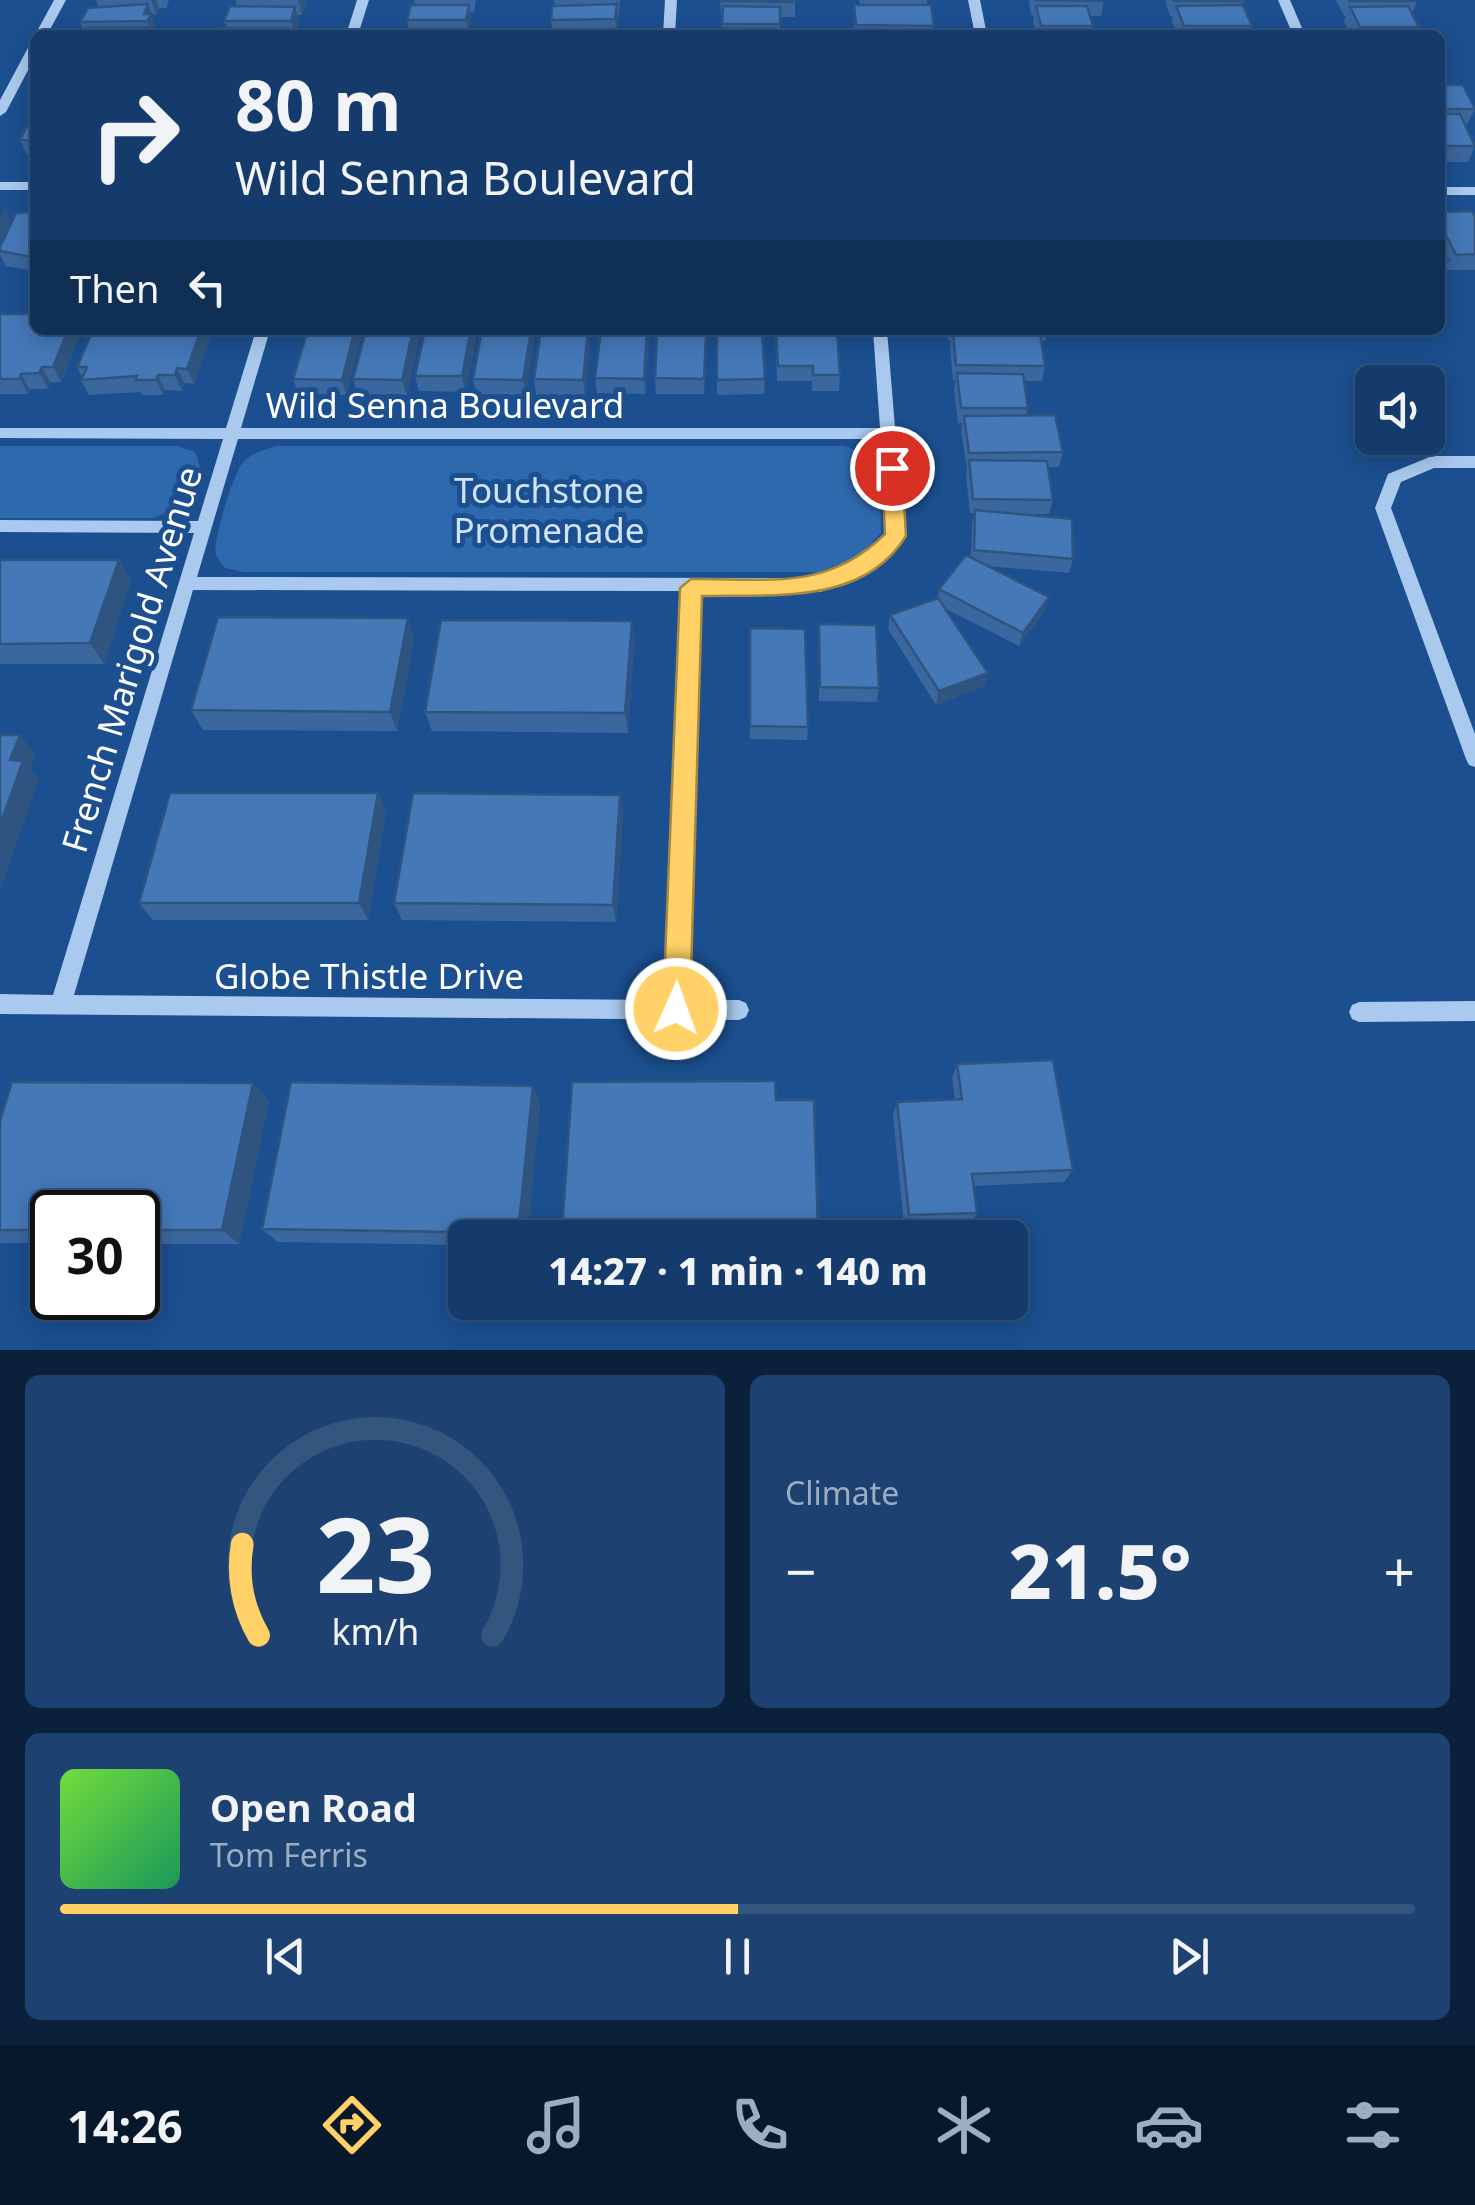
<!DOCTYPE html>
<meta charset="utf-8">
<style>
body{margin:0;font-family:"Noto Sans",sans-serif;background:#1d4271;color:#f1f3f6;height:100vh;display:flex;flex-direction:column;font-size:38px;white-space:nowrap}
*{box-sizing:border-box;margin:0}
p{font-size:32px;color:#9dadc1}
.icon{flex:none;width:55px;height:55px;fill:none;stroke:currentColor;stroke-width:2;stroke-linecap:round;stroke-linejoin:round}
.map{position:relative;height:1350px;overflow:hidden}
.sheet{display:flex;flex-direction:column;gap:25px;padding:25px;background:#0b203b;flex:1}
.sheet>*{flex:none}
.guide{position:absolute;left:30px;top:30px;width:1415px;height:305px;border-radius:15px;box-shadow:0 5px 25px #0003,0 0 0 2px #33557e;background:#143b6b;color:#f1f3f6;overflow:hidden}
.tools{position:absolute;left:1355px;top:365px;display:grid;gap:20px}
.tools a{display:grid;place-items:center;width:90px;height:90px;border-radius:15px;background:#143b6b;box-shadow:0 5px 25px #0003,0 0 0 2px #33557e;font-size:50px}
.speed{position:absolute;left:30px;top:1190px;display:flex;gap:20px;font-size:50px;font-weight:700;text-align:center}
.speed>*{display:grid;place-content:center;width:130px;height:130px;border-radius:50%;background:#143b6b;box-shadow:0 5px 25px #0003,0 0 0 2px #33557e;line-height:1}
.speed .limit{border:5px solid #111;border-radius:15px;background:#fff;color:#111}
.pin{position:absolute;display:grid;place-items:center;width:85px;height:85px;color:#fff;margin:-42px;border:5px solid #fff;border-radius:50%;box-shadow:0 2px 10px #0007}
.me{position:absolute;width:110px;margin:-55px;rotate:2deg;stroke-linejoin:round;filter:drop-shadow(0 0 8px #0008)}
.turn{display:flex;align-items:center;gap:35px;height:210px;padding:0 40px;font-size:45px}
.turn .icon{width:130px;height:130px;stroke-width:2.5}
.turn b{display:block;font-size:70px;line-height:85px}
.then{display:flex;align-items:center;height:95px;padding:0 40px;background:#0003;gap:20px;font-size:38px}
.big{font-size:75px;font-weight:800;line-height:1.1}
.sheet .widget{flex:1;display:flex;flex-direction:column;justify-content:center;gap:15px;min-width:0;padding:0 35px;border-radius:15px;background:#1d4271}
.sheet .dial{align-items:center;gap:0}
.dial svg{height:260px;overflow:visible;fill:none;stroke:#33557e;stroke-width:7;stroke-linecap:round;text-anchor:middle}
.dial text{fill:#f1f3f6;stroke:none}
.song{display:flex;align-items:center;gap:30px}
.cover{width:120px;height:120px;border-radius:15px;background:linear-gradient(135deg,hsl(100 70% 55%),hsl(150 70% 35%))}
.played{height:10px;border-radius:5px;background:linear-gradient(90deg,#ffd166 50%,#33557e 50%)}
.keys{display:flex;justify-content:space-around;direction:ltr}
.heat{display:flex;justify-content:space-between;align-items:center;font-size:55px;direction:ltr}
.sheet .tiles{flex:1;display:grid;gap:25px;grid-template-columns:1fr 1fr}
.widget:last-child{grid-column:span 2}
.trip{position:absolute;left:448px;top:1220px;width:580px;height:100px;border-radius:15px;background:#143b6b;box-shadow:0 5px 25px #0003,0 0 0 2px #33557e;font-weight:800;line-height:100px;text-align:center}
.tab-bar{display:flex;height:160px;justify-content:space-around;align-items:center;background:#08182b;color:#9dadc1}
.tab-bar .icon{width:70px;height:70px}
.tab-bar .selected{color:#ffd166}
.tab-bar b{font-size:45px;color:#f1f3f6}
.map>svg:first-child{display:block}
.green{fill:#2e69ad}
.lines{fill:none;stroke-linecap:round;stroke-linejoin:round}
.minor{fill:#a9c9ee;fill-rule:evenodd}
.wall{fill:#3a679d}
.shaded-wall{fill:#305480}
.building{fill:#4478b7;stroke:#305480;stroke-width:2.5}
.route{fill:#ffd166;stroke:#a68842;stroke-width:2.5}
.labels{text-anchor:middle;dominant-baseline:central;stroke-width:10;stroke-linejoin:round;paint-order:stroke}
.street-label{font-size:35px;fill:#fff;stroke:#1b4f8f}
.park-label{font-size:35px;fill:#cfe3fa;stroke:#1b4f8f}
</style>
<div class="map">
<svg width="1475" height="1350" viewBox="0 0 1475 1350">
<rect width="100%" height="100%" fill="#1b4f8f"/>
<!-- green -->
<g class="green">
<path d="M 0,446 L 177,446 L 195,452 C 211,485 183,509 153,518 L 0,518 Z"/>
<path d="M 276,446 L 844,446 C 886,459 880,495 881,533 L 858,557 L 818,572 L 244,572 L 225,568 C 224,567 216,556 216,555 C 212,542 233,475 242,464 C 250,453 264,450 276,446 Z"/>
</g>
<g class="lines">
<!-- minor -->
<g class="minor">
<polygon points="54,0 66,0 47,35 35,35"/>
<polygon points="357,0 369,0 358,35 346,35"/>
<polygon points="665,0 677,0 675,35 663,35"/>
<polygon points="968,0 980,0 987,35 975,35"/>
<polygon points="1278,0 1290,0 1305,35 1293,35"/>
<polygon points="35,42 35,57 6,112 0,116 0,100 29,46"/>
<rect x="0" y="182" width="35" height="8"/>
<rect x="1440" y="187" width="35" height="8"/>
<path d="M 256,330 L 270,330 L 241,428 L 880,428 L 873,330 L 887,330 L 904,537 L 902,541 L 873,570 L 821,592 L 699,591 L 687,1000 L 739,1000 L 746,1003 L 749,1010 L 746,1017 L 739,1020 L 0,1014 L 0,994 L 53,995 L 194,533 L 0,532 L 0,520 L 198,521 L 223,439 L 0,438 L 0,428 L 226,428 ZM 238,439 L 881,439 L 888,535 L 861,560 L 820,578 L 197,577 ZM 193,590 L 683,591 L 666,1000 L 74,995 Z"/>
<polygon points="1432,456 1475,456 1475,468 1434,468 1401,482 1391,508 1475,734 1475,767 1469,765 1466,759 1375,508 1388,474"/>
<polygon points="1475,1001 1475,1021 1359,1022 1352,1019 1349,1012 1352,1005 1359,1002"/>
</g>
</g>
<!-- wall -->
<g class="wall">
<polygon points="96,0 168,0 169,1 166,8 159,8 156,15 152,14 158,35 83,29 80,22 99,7"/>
<polygon points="235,0 308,0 302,15 297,15 299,22 295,35 218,35 227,28 224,21 237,6"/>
<polygon points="414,0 476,0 474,12 470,12 471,20 469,35 402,35 409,29 407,20 415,5"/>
<polygon points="554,0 620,0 617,34 549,35 552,30 551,20 555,6"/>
<polygon points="720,0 795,0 795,17 780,17 780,35 721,35 722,16 721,16"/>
<polygon points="859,0 927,0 927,5 934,26 933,35 854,35 854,5 860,5"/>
<polygon points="1029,0 1104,0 1101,16 1090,16 1093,26 1092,31 1114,35 1036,35 1033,21 1034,16 1031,15"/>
<polygon points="1165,0 1244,0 1243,6 1252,26 1250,31 1257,35 1177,35 1172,21 1173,16 1170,16"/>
<polygon points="1336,0 1417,0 1412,14 1419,27 1417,31 1436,35 1351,35 1344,22 1346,16 1344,16"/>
<polygon points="1440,85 1475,109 1467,124 1465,124 1475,145 1468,162 1440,162"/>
<polygon points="35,124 35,156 27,155 20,140"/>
<polygon points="35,212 35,271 6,266 0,255 0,251 12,222"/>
<polygon points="1440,212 1475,217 1475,270 1447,270 1446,267 1440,279"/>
<polygon points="0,314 35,330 82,330 61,382 50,382 48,389 30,389 28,394 0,394"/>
<polygon points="213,330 194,384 184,383 182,391 165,390 163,395 142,395 140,392 89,395 81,380 82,377 77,367"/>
<polygon points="308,330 361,330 362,334 346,395 298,394 293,379"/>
<polygon points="366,330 417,330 419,338 407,395 358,394 353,379"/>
<polygon points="425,330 478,330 465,392 419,391 415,376"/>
<polygon points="482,330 534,330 526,395 476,394 473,379"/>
<polygon points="717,330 765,379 764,394 717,395"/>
<polygon points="775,330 837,330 840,375 839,391 812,391 812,381 777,381"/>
<polygon points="946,330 1048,330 1045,341 1041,341 1045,366 1042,381 1024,381 1028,408 1026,416 1063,452 1059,467 1048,467 1053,500 1049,514 1016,514 1073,559 1069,573 986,566 1049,597 1044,611 1019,646 944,608 988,673 984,686 936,705 888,629 890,615 938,598 939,589 971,558 972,525 974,513 970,513 966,475 967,468 961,432 962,423 958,423 954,389 956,380 953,380 950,348 951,340 948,340"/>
<polygon points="649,335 645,394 597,393 595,378"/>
<polygon points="590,345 585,395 536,395 534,379"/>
<polygon points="706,350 704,394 656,394 655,378"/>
<polygon points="0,560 119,560 131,581 104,664 0,664"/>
<polygon points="632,621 634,642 628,733 432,731 425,712"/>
<polygon points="819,624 879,688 877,702 819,701"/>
<polygon points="750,628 808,727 807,740 750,739"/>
<polygon points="414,639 397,731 203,730 191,710"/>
<polygon points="378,793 386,811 368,920 153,920 139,903"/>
<polygon points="620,795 623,813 616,922 402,920 394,903"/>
<polygon points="957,1064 1073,1170 1064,1182 973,1186 977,1213 971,1224 904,1226 893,1115 897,1102 955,1099 952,1078"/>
<polygon points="253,1083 269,1101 239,1244 138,1244 138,1212 52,1212 52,1243 0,1243 0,1121"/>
<polygon points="533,1086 540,1104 527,1238 465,1238 465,1245 278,1242 262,1229"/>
<polygon points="776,1100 818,1232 817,1238 565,1238 562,1232"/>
</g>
<!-- shaded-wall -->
<g class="shaded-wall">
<polygon points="151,0 156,0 159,8 156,15"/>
<polygon points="298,0 308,0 302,15"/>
<polygon points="148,4 154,20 158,35 151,35 152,33 144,14"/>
<polygon points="617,4 618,20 617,34 615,19"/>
<polygon points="469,5 471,20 469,35 466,20"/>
<polygon points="295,7 299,22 295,35 291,21"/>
<polygon points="5,209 13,224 0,251 0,219"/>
<polygon points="35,247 35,265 31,257"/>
<polygon points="68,330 82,330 61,382 53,367"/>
<polygon points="201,330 213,330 194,384 187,369"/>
<polygon points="355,330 361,330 362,334 346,395 342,380"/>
<polygon points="413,330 417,330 419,338 407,395 402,380"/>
<polygon points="471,330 478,330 465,392 462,376"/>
<polygon points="531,330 534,330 535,334 526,395 523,380"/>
<polygon points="588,330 590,345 585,395 583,380"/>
<polygon points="647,330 649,330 649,335 645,394 644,379"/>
<polygon points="42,367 50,382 48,389 39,373"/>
<polygon points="177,368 184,383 182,391 175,375"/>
<polygon points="21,374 30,389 28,394 20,379"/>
<polygon points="158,375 165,390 163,395 156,380"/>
<polygon points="119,560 131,581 104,664 90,643"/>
<polygon points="1049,597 1044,611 1019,646 1023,633"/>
<polygon points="408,618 414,639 397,731 390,712"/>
<polygon points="632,621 634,642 628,733 625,713"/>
<polygon points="988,673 984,686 936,705 939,691"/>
<polygon points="20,735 36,754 30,769 39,780 0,890 0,825 10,760"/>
<polygon points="378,793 386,811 368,920 359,903"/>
<polygon points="620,795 623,813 616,922 613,905"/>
<polygon points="253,1083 269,1101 239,1244 222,1230"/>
<polygon points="533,1086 540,1104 527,1238 521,1238 518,1233"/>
</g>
<!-- building -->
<g class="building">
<polygon points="720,0 795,0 795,2 720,1"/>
<polygon points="1034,0 1104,0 1104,1"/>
<rect x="1174" y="0" width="70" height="1"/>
<rect x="1349" y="0" width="68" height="1"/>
<polygon points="148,4 144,14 151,14 147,21 80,22 88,8"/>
<polygon points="617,4 615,19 551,20 552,6"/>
<polygon points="411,5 469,5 466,20 407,20"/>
<polygon points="854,5 931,5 934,26 856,25"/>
<polygon points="1243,5 1252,26 1184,26 1176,6"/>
<polygon points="230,6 295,7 291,21 224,21"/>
<polygon points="723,6 780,7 780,24 722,24"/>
<polygon points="1036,6 1087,6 1093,26 1041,26"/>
<polygon points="1408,6 1419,27 1360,27 1350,7"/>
<polygon points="92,27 155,27 151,35 74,35 76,31"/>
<polygon points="220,28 288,28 286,35 218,35"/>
<polygon points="721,28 780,29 780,35 721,35"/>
<polygon points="404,29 463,29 462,35 402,35"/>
<polygon points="615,29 615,35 549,35 550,30"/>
<polygon points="1112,30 1114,35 1043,35 1042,31"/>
<polygon points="863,31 933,31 933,35 864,35"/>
<polygon points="1186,31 1255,31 1257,35 1187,35"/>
<polygon points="1433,31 1436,35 1365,35 1363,32"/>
<polygon points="1440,85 1463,85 1475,109 1440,109"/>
<polygon points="1440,114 1460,114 1475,146 1440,146"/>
<polygon points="28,124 35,124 35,141 20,140"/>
<polygon points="1472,211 1475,217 1475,254 1456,255 1440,223 1440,212"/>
<polygon points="35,212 35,247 31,257 0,251 0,247 16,213"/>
<polygon points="1440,241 1449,261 1440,261"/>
<polygon points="0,314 35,314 35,330 68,330 53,367 42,367 39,373 21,374 20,379 0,379"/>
<polygon points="93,330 201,330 187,369 177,368 175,375 158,375 156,380 135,380 137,376 81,380 87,367 77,367"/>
<polygon points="308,330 355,330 342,380 293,379"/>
<polygon points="366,330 413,330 402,380 353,379"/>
<polygon points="425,330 471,330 462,376 415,376"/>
<polygon points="482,330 531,330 523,380 473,379"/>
<polygon points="541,330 588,330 583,380 534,379"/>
<polygon points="601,330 647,330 644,379 595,378"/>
<polygon points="717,330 762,330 765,379 717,380"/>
<polygon points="776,330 837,330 840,375 813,375 813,366 778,366"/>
<polygon points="953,332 1040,333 1045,366 956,365"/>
<polygon points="657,334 706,335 704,379 655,378"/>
<polygon points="957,373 1023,374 1028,408 961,408"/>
<polygon points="1055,415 1063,452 969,453 964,416"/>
<polygon points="969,460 1047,461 1053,500 973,499"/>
<polygon points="975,510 1072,519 1073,559 974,550"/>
<polygon points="966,555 1049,597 1023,633 939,589"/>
<polygon points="0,560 119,560 90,643 0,644"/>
<polygon points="938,598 988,673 939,691 890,615"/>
<polygon points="218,617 408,618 390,712 191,710"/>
<polygon points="441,620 632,621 625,713 425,712"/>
<polygon points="819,624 876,625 879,688 820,687"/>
<polygon points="750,628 805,629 808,727 750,726"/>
<polygon points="0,735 20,735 10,760 23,761 0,825"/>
<polygon points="170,793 378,793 359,903 139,903"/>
<polygon points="413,793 620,795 613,905 394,903"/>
<polygon points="1053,1060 1073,1170 972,1174 977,1213 909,1215 897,1102 962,1099 957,1064"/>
<polygon points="775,1081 776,1100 814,1100 818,1232 562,1232 572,1082"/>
<polygon points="12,1082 253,1083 222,1230 138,1230 138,1212 52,1212 52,1230 0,1230 0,1121"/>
<polygon points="291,1082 533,1086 518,1233 262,1229"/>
</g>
<!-- route -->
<path class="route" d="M 892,461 L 902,468 L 906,536 C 863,606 773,594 702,596 L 690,1009 L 686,1018 L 676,1022 L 667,1018 L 663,1009 L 680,588 L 691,579 C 768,578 826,592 885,534 L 882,468 Z"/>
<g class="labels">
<!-- street labels -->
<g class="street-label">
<text x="445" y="404">Wild Senna Boulevard</text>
<text transform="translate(131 659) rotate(-73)">French Marigold Avenue</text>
<text x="369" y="975">Globe Thistle Drive</text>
</g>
<!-- park labels -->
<g class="park-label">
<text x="549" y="489">Touchstone<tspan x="549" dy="40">Promenade</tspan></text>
</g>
</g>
</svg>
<div class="tools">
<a><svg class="icon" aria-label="sound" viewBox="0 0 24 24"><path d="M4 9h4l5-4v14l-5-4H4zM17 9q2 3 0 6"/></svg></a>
</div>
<div class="speed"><div class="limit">30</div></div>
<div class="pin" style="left:892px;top:468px;background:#d93025"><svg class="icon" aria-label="arrive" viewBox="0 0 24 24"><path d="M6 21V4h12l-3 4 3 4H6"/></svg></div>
<svg class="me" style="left:676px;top:1009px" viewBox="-20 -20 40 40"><circle r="17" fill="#ffd166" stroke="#fff" stroke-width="3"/><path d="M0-11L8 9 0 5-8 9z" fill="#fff"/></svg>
<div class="trip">14:27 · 1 min · 140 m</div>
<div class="guide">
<div class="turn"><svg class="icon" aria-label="right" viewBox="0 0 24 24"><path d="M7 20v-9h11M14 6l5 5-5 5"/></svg><div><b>80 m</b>Wild Senna Boulevard</div></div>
<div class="then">Then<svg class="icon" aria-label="left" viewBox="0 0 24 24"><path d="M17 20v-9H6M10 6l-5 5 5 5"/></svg></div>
</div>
</div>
<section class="sheet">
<div class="tiles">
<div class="widget dial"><svg viewBox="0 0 100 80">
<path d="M14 69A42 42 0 1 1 86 69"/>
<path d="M14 69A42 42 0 0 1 9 41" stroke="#ffd166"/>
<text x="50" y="56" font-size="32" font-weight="700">23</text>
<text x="50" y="72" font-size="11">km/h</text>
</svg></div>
<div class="widget"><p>Climate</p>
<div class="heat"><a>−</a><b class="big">21.5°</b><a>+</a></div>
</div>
<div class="widget">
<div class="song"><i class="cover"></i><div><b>Open Road</b><p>Tom Ferris</p></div></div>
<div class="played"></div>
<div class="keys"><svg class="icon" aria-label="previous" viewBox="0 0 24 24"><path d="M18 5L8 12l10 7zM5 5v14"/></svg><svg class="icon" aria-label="pause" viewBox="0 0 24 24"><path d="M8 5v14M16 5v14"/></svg><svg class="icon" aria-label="next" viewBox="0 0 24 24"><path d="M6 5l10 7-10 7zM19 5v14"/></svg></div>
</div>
</div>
</section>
<nav class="tab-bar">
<b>14:26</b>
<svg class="icon selected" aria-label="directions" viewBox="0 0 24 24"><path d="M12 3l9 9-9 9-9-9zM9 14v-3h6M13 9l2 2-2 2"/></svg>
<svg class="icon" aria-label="music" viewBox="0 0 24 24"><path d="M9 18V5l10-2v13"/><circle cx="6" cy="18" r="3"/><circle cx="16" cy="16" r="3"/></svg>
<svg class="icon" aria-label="phone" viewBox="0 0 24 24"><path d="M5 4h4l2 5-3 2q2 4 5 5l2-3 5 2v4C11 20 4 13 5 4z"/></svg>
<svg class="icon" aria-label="climate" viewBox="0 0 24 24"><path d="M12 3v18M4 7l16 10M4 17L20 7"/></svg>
<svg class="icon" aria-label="car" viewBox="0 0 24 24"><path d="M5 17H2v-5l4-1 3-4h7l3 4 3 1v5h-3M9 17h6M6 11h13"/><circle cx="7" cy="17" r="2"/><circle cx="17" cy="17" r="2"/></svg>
<svg class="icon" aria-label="filters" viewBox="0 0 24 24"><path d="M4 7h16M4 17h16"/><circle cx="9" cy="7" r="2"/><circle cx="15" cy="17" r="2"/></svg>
</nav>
